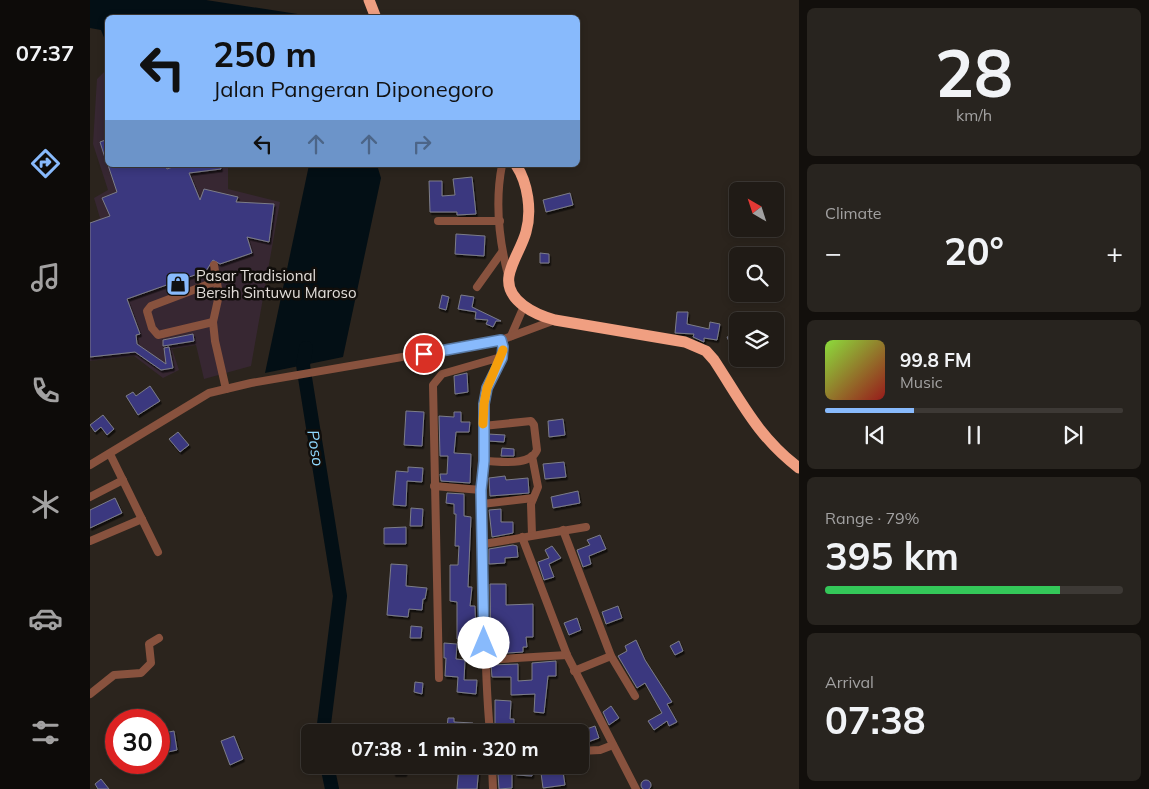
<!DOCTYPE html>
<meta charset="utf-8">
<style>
body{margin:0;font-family:Mulish,sans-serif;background:#28241f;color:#f1f3f6;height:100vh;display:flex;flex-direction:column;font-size:19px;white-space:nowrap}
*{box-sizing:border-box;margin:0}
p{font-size:16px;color:#a2a1a1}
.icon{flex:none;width:28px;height:28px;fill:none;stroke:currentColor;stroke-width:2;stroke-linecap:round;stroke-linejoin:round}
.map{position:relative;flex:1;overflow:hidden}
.panel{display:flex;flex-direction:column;gap:8px;padding:8px;background:#120f0c;width:350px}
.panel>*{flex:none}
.guide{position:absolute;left:15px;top:15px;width:475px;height:152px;border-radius:8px;box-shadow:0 2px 8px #0003,0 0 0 1px #3d3935;background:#88bafc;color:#111;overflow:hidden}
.needle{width:32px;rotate:321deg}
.fabs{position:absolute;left:639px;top:182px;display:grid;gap:10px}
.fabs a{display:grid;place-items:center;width:55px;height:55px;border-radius:8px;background:#201b16;box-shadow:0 2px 8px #0003,0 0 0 1px #3d3935;font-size:25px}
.speed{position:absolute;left:15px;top:709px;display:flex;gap:10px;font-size:25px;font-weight:700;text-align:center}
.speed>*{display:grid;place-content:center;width:65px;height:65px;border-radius:50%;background:#201b16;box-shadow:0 2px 8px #0003,0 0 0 1px #3d3935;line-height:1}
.speed .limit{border:8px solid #d22;background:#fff;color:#111}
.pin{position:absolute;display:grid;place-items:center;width:42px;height:42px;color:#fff;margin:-21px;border:2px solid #fff;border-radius:50%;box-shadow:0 1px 5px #0007}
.me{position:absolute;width:55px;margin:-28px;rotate:0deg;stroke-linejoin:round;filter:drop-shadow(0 0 4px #0008)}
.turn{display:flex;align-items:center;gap:18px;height:105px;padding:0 25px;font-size:22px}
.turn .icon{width:65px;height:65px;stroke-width:2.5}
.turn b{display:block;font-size:35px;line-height:42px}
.lanes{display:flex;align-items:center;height:48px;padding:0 25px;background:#0003;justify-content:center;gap:25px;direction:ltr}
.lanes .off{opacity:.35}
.big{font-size:38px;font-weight:700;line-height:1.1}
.panel .card{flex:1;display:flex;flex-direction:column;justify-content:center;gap:8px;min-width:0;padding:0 18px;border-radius:8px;background:#28241f}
.panel .dial{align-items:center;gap:0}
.dial b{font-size:65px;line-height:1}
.song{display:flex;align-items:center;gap:15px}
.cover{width:60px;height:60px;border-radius:8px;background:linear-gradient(135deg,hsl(90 70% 55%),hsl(0 70% 35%))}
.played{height:5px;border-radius:2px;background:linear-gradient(90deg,#88bafc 30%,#3d3935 30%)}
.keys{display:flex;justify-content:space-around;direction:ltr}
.heat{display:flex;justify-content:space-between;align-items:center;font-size:28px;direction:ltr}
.charge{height:8px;border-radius:4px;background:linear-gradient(90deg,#34c759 79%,#3d3935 0)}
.trip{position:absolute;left:211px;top:724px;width:288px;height:50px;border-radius:8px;background:#201b16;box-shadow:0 2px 8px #0003,0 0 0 1px #3d3935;font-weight:700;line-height:50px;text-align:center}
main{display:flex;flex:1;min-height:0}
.tabs{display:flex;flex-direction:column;width:90px;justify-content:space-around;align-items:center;background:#0d0b09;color:#a2a1a1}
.tabs .icon{width:35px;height:35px}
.tabs .selected{color:#88bafc}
.tabs b{font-size:22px;color:#f1f3f6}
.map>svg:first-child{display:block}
.commercial{fill:#372732}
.water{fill:#030f15}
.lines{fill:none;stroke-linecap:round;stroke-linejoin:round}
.river{stroke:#030f15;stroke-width:14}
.building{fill:#3b377f;stroke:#7c7d88;filter:url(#shadow)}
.minor{stroke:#88523e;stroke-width:8}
.highway{stroke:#f09f81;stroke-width:11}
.route-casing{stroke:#5879a4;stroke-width:12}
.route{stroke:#88bafc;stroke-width:9}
.slow{stroke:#f59e0b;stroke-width:9}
.labels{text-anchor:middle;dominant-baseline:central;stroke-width:5;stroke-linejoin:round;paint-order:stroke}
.poi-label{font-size:15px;fill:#e2ddd9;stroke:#110e0b;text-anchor:start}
.water-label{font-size:16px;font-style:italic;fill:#90d8fd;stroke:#110e0b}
</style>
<main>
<nav class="tabs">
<b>07:37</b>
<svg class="icon selected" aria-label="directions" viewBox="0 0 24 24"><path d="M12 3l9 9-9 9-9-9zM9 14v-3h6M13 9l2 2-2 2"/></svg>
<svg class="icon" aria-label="music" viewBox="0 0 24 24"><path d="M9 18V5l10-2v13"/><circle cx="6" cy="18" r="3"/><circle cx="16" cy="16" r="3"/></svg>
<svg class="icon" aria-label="phone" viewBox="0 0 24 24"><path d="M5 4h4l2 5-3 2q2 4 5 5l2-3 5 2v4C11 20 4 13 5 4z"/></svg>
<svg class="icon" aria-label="climate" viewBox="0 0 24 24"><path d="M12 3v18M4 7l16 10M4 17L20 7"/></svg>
<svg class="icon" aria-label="car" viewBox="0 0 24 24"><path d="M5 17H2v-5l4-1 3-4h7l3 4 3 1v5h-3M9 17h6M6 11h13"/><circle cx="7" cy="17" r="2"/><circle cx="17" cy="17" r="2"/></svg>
<svg class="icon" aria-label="filters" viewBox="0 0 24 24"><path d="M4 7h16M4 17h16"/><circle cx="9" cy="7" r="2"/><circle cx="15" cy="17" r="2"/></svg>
</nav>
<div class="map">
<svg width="709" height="789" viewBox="0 0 709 789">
<defs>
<filter id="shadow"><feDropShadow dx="1.5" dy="2.5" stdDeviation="0" flood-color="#0009"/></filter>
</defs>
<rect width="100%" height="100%" fill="#2b241d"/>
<!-- commercial -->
<polygon class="commercial" points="17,69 18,165 138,165 138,189 190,202 161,366 114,379 106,345 82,349 89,370 73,378 44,356 0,361 0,223 10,218 4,198 18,190 3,144 7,79"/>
<!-- water -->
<g class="water">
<polygon points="0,0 116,0 227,17 18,18 17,45 11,30 0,28"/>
<polygon points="219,165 287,165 291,178 253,357 175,373"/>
</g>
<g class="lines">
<!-- river -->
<g class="river">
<polyline points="216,348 213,365 250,596 233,732"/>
<polyline points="237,765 242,789"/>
</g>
</g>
<!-- building -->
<g class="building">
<polygon points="18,139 18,161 16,161 10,142"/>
<polygon points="18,165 75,165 77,169 88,165 130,165 131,169 99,173 110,200 114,189 148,197 146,202 184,204 179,242 157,237 162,253 130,264 123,260 116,271 37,299 50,334 46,335 47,344 76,364 74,348 79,347 83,368 71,370 45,352 0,357 0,223 20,216 12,198 27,192"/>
<polygon points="382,177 386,214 367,215 367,212 340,212 339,181 352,181 352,196 365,195 363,179"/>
<polygon points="480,193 483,205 456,212 453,200"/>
<polygon points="366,234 395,236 394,256 365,254"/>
<polygon points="450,253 459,254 459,263 450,263"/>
<polygon points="352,295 359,297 356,310 349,308"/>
<polygon points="371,295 384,297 382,307 411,321 406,321 403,327 396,324 398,320 385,319 386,312 368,309"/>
<polygon points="587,312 598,312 597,324 619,329 620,322 630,324 627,340 614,338 614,342 603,337 604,334 585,333"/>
<polygon points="103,334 104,341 73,346 73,340"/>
<polygon points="648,334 648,344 641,346 637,337"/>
<polygon points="377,373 378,392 365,394 364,376"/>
<polygon points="60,386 70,401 48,415 36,396 43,392 46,396"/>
<polygon points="316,411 334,412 332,446 314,445"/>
<polygon points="364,412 371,412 371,422 380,422 379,432 366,432 364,453 381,454 380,483 351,481 350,474 357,474 358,456 350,456 349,416 364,417"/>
<polygon points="13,415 24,429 17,435 11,427 5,432 0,425"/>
<polygon points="473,419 475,435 459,437 458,421"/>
<polygon points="88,432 99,445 90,452 79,439"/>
<polygon points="398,434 415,435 414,442 398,441"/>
<polygon points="412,448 424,449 424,456 411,456"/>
<polygon points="474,462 476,477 455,479 453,464"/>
<polygon points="318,467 333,468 332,482 317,481 316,506 303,505 306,471 318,472"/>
<polygon points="415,476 416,480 438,478 439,493 400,496 399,478"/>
<polygon points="488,491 490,503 463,508 461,497"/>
<polygon points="357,493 374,494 374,516 381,517 378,587 382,587 380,606 385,606 386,640 367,639 367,602 360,601 360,565 368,565 369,546 365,546 366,514 364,514 364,504 356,503"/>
<polygon points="25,498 32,513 0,528 0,510"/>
<polygon points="321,508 333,509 332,526 320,526"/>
<polygon points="411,509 411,522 423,522 423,533 402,537 399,510"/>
<polygon points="316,527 316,544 294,544 294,528"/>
<polygon points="510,535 516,549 499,556 501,564 493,567 487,550 500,545 497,540"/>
<polygon points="423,545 427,546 428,557 415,558 415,563 399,564 399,549"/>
<polygon points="462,546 471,558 459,564 464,577 454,580 448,562 459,558 455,550"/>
<polygon points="301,564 317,565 316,586 337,588 335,599 333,599 332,610 319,609 318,617 297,615"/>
<polygon points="400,584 416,584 416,605 443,604 443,637 436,637 437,647 433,647 433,652 401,654"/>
<polygon points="528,606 532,618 516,624 512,612"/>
<polygon points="487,618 491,630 479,635 474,623"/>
<polygon points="321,626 332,627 331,638 320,638"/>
<polygon points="546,640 555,660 582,702 577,704 587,722 579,726 577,721 564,730 558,721 572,713 555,683 547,688 528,656 537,651 535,646"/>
<polygon points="589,641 593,651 585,655 580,646"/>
<polygon points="354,643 367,644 366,659 375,660 374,680 387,680 386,694 367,692 368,677 355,676 356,658 354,658"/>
<polygon points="466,661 466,676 458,676 454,713 444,712 445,694 421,695 421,677 402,677 401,665 428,664 428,681 442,680 442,663"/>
<polygon points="325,682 333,683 332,694 324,692"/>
<polygon points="405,700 421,701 420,719 424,719 424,732 405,732"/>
<polygon points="521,706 529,718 519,725 513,712"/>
<polygon points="358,718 364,718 364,722 383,723 382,732 365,732 365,728 357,728"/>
<polygon points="505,726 509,738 495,743 491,731"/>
<polygon points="84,731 87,750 78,752 74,733"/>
<polygon points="144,736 153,759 140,765 131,741"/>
<polygon points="304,765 336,765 336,771 316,770 315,774 304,774"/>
<polygon points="369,765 389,765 387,789 367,789"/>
<polygon points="427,765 443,765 442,776 426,775"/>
<polygon points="456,765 472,765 475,785 453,788 451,773 456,772"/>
<polygon points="422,773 422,788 409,789 408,774"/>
<polygon points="11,779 19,789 8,789 5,784"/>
<circle cx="556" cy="785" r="5"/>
</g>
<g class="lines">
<!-- minor -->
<g class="minor">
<path d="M 412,165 C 405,201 409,240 418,275"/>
<polyline points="348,221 410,221"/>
<polyline points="124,265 129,295 123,322 125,341 136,389"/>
<polyline points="387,287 412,252"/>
<polyline points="123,322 68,335 62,328 57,311 61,306 127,281"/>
<polyline points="421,336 434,306"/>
<path d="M 393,426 L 441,421 L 444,425 L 447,450 C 440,467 409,461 394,461"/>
<polyline points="20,454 68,552"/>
<polyline points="442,456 448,487 441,504 442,535"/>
<polyline points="0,465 119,393 161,383 411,340 465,320"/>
<polyline points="344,486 391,490"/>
<polyline points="0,497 33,480"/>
<polyline points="392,504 443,498"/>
<polyline points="473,530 521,656 545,696"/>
<polyline points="432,537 477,655 546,789"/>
<polyline points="0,541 52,519"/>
<polyline points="394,544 496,527"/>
<polyline points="394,660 477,655"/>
<polyline points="484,671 521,656"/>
<polyline points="349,678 343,385 352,374 411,357"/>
<polyline points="0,694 24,675 51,673 61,663 59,644 69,638"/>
<path d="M 400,732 C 395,682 395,631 394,580 C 393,523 392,466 393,409 C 394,385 417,361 411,340"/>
<polyline points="490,751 510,750 523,745"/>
<polyline points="402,765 403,789"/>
</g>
<!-- highway -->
<g class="highway">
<polyline points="279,0 286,18"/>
<path d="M 426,165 C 438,183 442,211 436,232 C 432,247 422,260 419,276 C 415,301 446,315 465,320 L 595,342 L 616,351 L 624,360 C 651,401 668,437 709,468"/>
</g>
</g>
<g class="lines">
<!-- route casing -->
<g class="route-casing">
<polyline id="route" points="334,354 411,340 413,347 412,358 397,388 394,404 394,461 391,490 394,643"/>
</g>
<!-- route -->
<use href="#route" class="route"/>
<!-- slow -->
<polyline class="slow" points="393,424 394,404 397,388 413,350"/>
</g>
<!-- icons -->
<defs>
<g id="shop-square" transform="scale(1.25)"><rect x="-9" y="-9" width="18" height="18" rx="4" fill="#88bafc" stroke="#110e0b"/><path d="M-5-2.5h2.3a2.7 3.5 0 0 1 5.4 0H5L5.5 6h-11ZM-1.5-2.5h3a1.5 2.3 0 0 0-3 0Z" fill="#111"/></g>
</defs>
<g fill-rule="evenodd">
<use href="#shop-square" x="88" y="284"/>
</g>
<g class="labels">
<!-- poi labels -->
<g class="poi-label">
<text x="106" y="275">Pasar Tradisional<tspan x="106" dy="17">Bersih Sintuwu Maroso</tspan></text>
</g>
<!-- water labels -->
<g class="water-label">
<text transform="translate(226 448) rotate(81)">Poso</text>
</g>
</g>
</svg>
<div class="fabs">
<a><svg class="needle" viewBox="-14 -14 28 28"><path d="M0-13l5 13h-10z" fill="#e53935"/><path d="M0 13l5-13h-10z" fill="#a2a1a1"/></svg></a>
<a><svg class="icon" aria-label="search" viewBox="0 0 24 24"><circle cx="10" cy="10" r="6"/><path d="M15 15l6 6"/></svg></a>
<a><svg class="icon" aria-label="layers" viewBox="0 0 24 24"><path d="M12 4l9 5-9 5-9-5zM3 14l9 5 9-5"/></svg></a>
</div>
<div class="speed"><div class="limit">30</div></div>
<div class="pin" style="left:334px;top:354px;background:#d93025"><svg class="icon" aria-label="arrive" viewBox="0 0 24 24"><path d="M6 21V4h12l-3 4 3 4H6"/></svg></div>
<svg class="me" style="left:394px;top:643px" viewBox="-20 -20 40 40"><circle r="19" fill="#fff"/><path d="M0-13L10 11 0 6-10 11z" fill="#88bafc"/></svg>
<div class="trip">07:38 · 1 min · 320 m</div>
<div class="guide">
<div class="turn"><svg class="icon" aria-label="left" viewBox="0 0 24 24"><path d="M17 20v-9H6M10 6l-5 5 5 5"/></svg><div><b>250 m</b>Jalan Pangeran Diponegoro</div></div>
<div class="lanes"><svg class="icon" aria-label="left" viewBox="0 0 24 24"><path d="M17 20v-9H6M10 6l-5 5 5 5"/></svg><svg class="icon off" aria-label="ahead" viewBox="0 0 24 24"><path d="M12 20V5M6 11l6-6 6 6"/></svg><svg class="icon off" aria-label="ahead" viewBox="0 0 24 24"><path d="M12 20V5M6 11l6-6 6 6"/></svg><svg class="icon off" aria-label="right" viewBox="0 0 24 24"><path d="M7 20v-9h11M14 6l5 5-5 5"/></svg></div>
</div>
</div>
<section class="panel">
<div class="card dial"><b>28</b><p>km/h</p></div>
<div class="card"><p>Climate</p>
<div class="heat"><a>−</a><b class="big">20°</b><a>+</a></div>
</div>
<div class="card">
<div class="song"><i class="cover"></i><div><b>99.8 FM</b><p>Music</p></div></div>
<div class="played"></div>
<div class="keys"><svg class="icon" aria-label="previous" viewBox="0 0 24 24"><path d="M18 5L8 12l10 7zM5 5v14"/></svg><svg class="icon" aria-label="pause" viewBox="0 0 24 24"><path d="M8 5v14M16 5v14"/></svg><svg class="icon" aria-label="next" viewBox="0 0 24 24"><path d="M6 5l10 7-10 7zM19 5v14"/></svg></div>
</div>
<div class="card"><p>Range · 79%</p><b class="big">395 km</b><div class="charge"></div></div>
<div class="card"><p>Arrival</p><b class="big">07:38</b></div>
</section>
</main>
